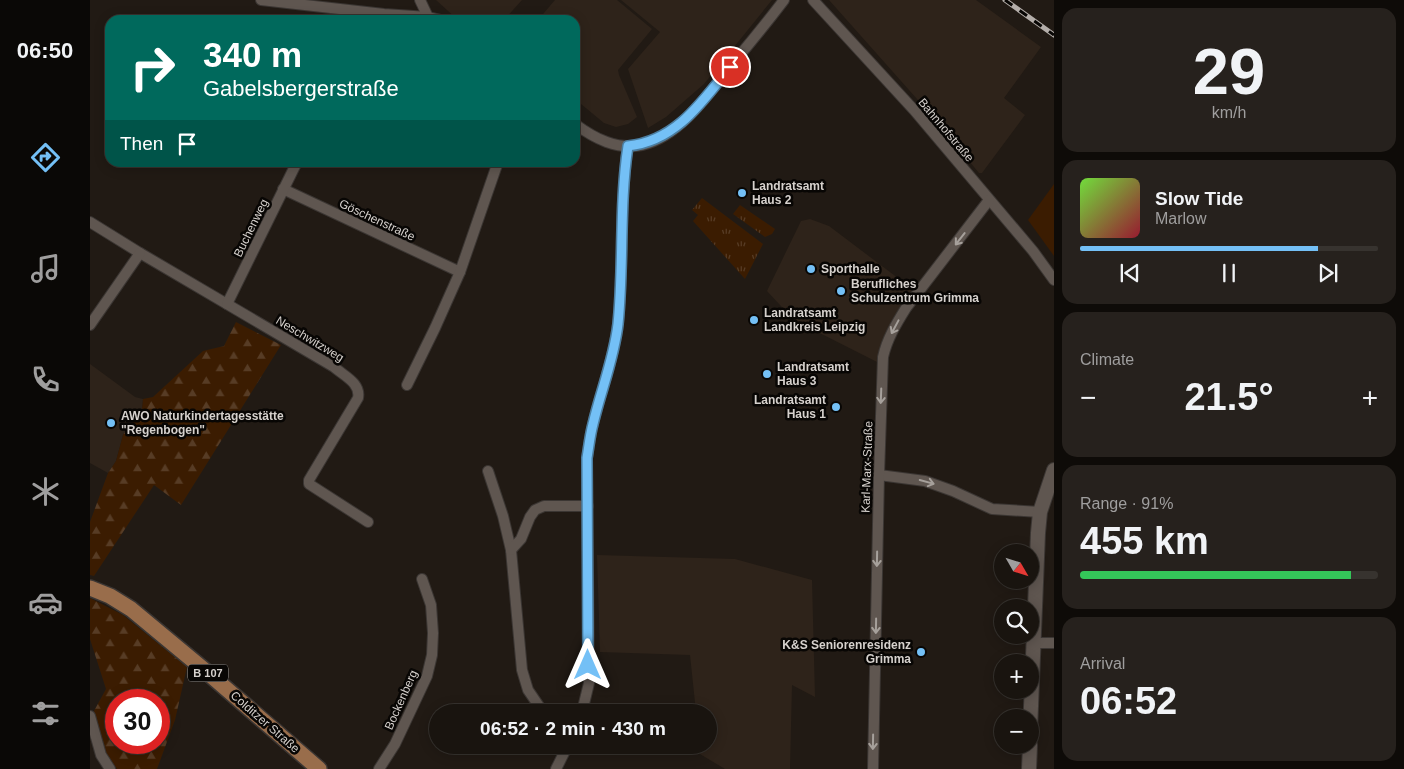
<!DOCTYPE html>
<meta charset="utf-8">
<style>
body{margin:0;font-family:Arial,sans-serif;background:#26211d;color:#f1f3f6;height:100vh;display:flex;flex-direction:column;font-size:19px;white-space:nowrap}
*{box-sizing:border-box;margin:0}
p{font-size:16px;color:#9f9e9e}
.icon{flex:none;width:28px;height:28px;fill:none;stroke:currentColor;stroke-width:2;stroke-linecap:round;stroke-linejoin:round}
.map{position:relative;flex:1;overflow:hidden}
.drawer{display:flex;flex-direction:column;gap:8px;padding:8px;background:#0e0b08;width:350px}
.drawer>*{flex:none}
.banner{position:absolute;left:15px;top:15px;width:475px;height:152px;border-radius:15px;box-shadow:0 2px 12px #0003,0 0 0 1px #37332f;background:#00695c;color:#fff;overflow:hidden}
.needle{width:32px;rotate:129deg}
.tools{position:absolute;left:904px;top:544px;display:grid;gap:10px}
.tools a{display:grid;place-items:center;width:45px;height:45px;border-radius:50%;background:#19140f;box-shadow:0 2px 12px #0003,0 0 0 1px #37332f;font-size:25px}
.speed{position:absolute;left:15px;top:689px;display:flex;gap:10px;font-size:25px;font-weight:700;text-align:center}
.speed>*{display:grid;place-content:center;width:65px;height:65px;border-radius:50%;background:#19140f;box-shadow:0 2px 12px #0003,0 0 0 1px #37332f;line-height:1}
.speed .limit{border:8px solid #d22;background:#fff;color:#111}
.pin{position:absolute;display:grid;place-items:center;width:42px;height:42px;color:#fff;margin:-21px;border:2px solid #fff;border-radius:50%;box-shadow:0 1px 5px #0007}
.me{position:absolute;width:55px;margin:-28px;rotate:0deg;stroke-linejoin:round;filter:drop-shadow(0 0 4px #0008)}
.turn{display:flex;align-items:center;gap:18px;height:105px;padding:0 15px;font-size:22px}
.turn .icon{width:65px;height:65px;stroke-width:2.5}
.turn b{display:block;font-size:35px;line-height:42px}
.then{display:flex;align-items:center;height:48px;padding:0 15px;background:#0003;gap:10px;font-size:19px}
.big{font-size:38px;font-weight:800;line-height:1.1}
.drawer .widget{flex:1;display:flex;flex-direction:column;justify-content:center;gap:8px;min-width:0;padding:0 18px;border-radius:15px;background:#26211d}
.drawer .dial{align-items:center;gap:0}
.dial b{font-size:65px;line-height:1}
.song{display:flex;align-items:center;gap:15px}
.cover{width:60px;height:60px;border-radius:8px;background:linear-gradient(135deg,hsl(100 70% 55%),hsl(350 70% 35%))}
.played{height:5px;border-radius:2px;background:linear-gradient(90deg,#74c0f6 80%,#37332f 80%)}
.keys{display:flex;justify-content:space-around;direction:ltr}
.heat{display:flex;justify-content:space-between;align-items:center;font-size:28px;direction:ltr}
.charge{height:8px;border-radius:4px;background:linear-gradient(90deg,#34c759 91%,#37332f 0)}
.trip{position:absolute;left:339px;top:704px;width:288px;height:50px;border-radius:25px;background:#19140f;box-shadow:0 2px 12px #0003,0 0 0 1px #37332f;font-weight:800;line-height:50px;text-align:center}
main{display:flex;flex:1;min-height:0}
.dock{display:flex;flex-direction:column;width:90px;justify-content:space-around;align-items:center;background:#0a0806;color:#9f9e9e}
.dock .icon{width:35px;height:35px}
.dock .active{color:#74c0f6}
.dock b{font-size:22px;color:#f1f3f6}
.map>svg:first-child{display:block}
.built{fill:#2e231a}
.grass{fill:url(#grass-tufts)}
.forest{fill:url(#forest-firs);fill-rule:evenodd}
.park{fill:#3b1c01}
.lines{fill:none;stroke-linecap:round;stroke-linejoin:round}
.street-casing{stroke:#3b3633;stroke-width:12}
.secondary-casing{stroke:#3b3633;stroke-width:16}
.primary-casing{stroke:#3b3633;stroke-width:18}
.street{stroke:#5f5650;stroke-width:10}
.secondary{stroke:#5f5650;stroke-width:14}
.primary{stroke:#996d4b;stroke-width:15}
.rail-casing{stroke:#b4aeaa;stroke-width:5}
.rail{stroke:#080604;stroke-width:3;stroke-dasharray:9;stroke-linecap:butt}
.oneway{stroke:#a6a09b}
.route-casing{stroke:#4b7da0;stroke-width:12}
.route{stroke:#74c0f6;stroke-width:9}
.poi-dot{fill:#74c0f6;stroke:#080604;stroke-width:2}
.labels{text-anchor:middle;dominant-baseline:central;stroke-width:5;stroke-linejoin:round;paint-order:stroke}
.shield{fill:#080604;stroke:#989491;stroke-width:1}
.shield-label{font-size:11px;font-weight:bold;fill:#d6d1cd}
.street-label{font-size:12px;fill:#d6d1cd;stroke:#080604}
.poi-label{font-size:12px;font-weight:bold;fill:#d6d1cd;stroke:#080604;text-anchor:start}
</style>
<main>
<nav class="dock">
<b>06:50</b>
<svg class="icon active" aria-label="directions" viewBox="0 0 24 24"><path d="M12 3l9 9-9 9-9-9zM9 14v-3h6M13 9l2 2-2 2"/></svg>
<svg class="icon" aria-label="music" viewBox="0 0 24 24"><path d="M9 18V5l10-2v13"/><circle cx="6" cy="18" r="3"/><circle cx="16" cy="16" r="3"/></svg>
<svg class="icon" aria-label="phone" viewBox="0 0 24 24"><path d="M5 4h4l2 5-3 2q2 4 5 5l2-3 5 2v4C11 20 4 13 5 4z"/></svg>
<svg class="icon" aria-label="climate" viewBox="0 0 24 24"><path d="M12 3v18M4 7l16 10M4 17L20 7"/></svg>
<svg class="icon" aria-label="car" viewBox="0 0 24 24"><path d="M5 17H2v-5l4-1 3-4h7l3 4 3 1v5h-3M9 17h6M6 11h13"/><circle cx="7" cy="17" r="2"/><circle cx="17" cy="17" r="2"/></svg>
<svg class="icon" aria-label="filters" viewBox="0 0 24 24"><path d="M4 7h16M4 17h16"/><circle cx="9" cy="7" r="2"/><circle cx="15" cy="17" r="2"/></svg>
</nav>
<div class="map">
<svg width="964" height="769" viewBox="0 0 964 769">
<defs>
<pattern id="grass-tufts" width="24" height="20" patternUnits="userSpaceOnUse" patternTransform="scale(1.25)"><rect width="24" height="20" fill="#3b1c01"/><path d="M3 7l-1-3M5 7V3M7 7l1-3M15 17l-1-3M17 17v-4M19 17l1-3" fill="none" stroke="#573c25"/></pattern>
<pattern id="forest-firs" width="22" height="20" patternUnits="userSpaceOnUse" patternTransform="scale(1.25)"><rect width="22" height="20" fill="#3b1c01"/><path d="M5 1l3.5 6h-7zM16 11l3.5 6h-7z" fill="#573c25"/></pattern>
</defs>
<rect width="100%" height="100%" fill="#211a14"/>
<!-- built -->
<g class="built">
<polygon points="346,0 432,0 414,20 368,20"/>
<polygon points="465,0 527,0 562,29 528,70 529,75 547,117 538,124 526,127 514,123 485,99 485,20 448,20"/>
<polygon points="531,0 682,0 614,84 576,117 558,128 538,69 570,32"/>
<polygon points="739,0 886,0 951,47 914,98 935,115 892,173 889,173 835,108"/>
<polygon points="720,219 739,226 825,291 802,323 794,338 789,363 704,320 677,291 711,221"/>
<polygon points="0,364 45,397 53,399 52,410 33,435 26,461 18,473 0,463"/>
<polygon points="507,555 645,559 722,580 725,697 702,685 700,769 635,769 610,754 609,745 618,745 618,712 606,712 600,655 510,652"/>
</g>
<!-- grass -->
<g class="grass">
<polygon points="612,198 673,244 655,279 603,221 608,215 602,210"/>
<polygon points="650,205 685,229 682,234 675,237 643,214"/>
</g>
<!-- forest -->
<g class="forest">
<polygon points="146,322 191,345 91,505 64,485 4,576 0,575 0,522 18,473 26,461 33,435 52,410 53,399 63,397 113,351 134,346"/>
<path d="M 0,598 L 33,615 L 97,667 L 85,720 L 67,769 L 27,769 L 16,755 L 4,711 L 16,689 L 0,639 ZM 26,700 L 69,700 L 69,742 L 26,742 Z"/>
</g>
<!-- park -->
<polygon class="park" points="964,184 964,256 938,220"/>
<g class="lines">
<!-- street casing -->
<g class="street-casing">
<g id="street">
<polyline points="171,0 294,14 338,17 351,20"/>
<polyline points="330,0 338,17"/>
<polyline points="723,0 824,110 943,251 964,280"/>
<path d="M 485,124 C 505,139 527,150 552,145 C 590,137 621,91 644,62 C 661,42 678,21 694,0"/>
<polyline points="193,189 370,272"/>
<path d="M 0,222 L 50,253 L 244,367 C 254,376 271,383 268,398 L 219,480 L 219,484 L 278,522"/>
<polyline points="137,304 207,162"/>
<polyline points="0,325 50,253"/>
<polyline points="317,385 345,328 370,272 408,162"/>
<polyline points="398,471 413,516 421,550 432,670 438,690 453,712"/>
<polyline points="789,475 835,481 863,491 902,509 950,512"/>
<polyline points="421,550 431,539 440,517 445,510 454,506 498,506"/>
<polyline points="943,643 964,643"/>
<path d="M 492,712 L 499,683 L 497,458 C 499,446 500,435 503,424 C 511,390 524,359 528,324 C 534,265 529,205 538,146"/>
<polyline points="0,716 11,755 20,769"/>
<polyline points="289,769 305,744 337,676 342,655 343,633 341,605 332,579"/>
<polyline points="466,769 478,745"/>
<path d="M 783,769 L 789,475 L 793,357 C 797,339 806,324 816,308 L 899,200"/>
</g>
</g>
<!-- secondary casing -->
<g class="secondary-casing">
<g id="secondary">
<polyline points="940,731 948,533 950,512 964,470"/>
<polyline points="939,769 940,745"/>
</g>
</g>
<!-- primary casing -->
<g class="primary-casing">
<polyline id="primary" points="0,588 20,596 41,609 118,673 229,769"/>
</g>
<!-- street -->
<use href="#street" class="street"/>
<!-- secondary -->
<use href="#secondary" class="secondary"/>
<!-- primary -->
<use href="#primary" class="primary"/>
<!-- rail casing -->
<g class="rail-casing">
<polyline id="rail" points="915,0 964,35"/>
</g>
<!-- rail -->
<use href="#rail" class="rail"/>
</g>
<!-- one-way arrows -->
<defs><path id="oneway-shaft" d="M-6 0H5M1.5-3L5.5 0L1.5 3" fill="none" stroke-width="1.6" stroke-linecap="round" stroke-linejoin="round" transform="scale(1.25)"/></defs>
<g class="oneway">
<use href="#oneway-shaft" transform="translate(870 239) rotate(128)"/>
<use href="#oneway-shaft" transform="translate(805 327) rotate(118)"/>
<use href="#oneway-shaft" transform="translate(791 396) rotate(92)"/>
<use href="#oneway-shaft" transform="translate(837 482) rotate(15)"/>
<use href="#oneway-shaft" transform="translate(787 559) rotate(91)"/>
<use href="#oneway-shaft" transform="translate(786 626) rotate(91)"/>
<use href="#oneway-shaft" transform="translate(783 742) rotate(91)"/>
</g>
<g class="lines">
<!-- route casing -->
<g class="route-casing">
<path id="route" d="M 498,665 L 497,458 C 499,446 500,435 503,424 C 511,390 524,359 528,324 C 534,265 529,205 538,146 C 586,141 612,102 640,67"/>
</g>
<!-- route -->
<use href="#route" class="route"/>
</g>
<!-- markers -->
<g class="poi-dot">
<circle cx="652" cy="193" r="5"/>
<circle cx="721" cy="269" r="5"/>
<circle cx="751" cy="291" r="5"/>
<circle cx="664" cy="320" r="5"/>
<circle cx="677" cy="374" r="5"/>
<circle cx="746" cy="407" r="5"/>
<circle cx="21" cy="423" r="5"/>
<circle cx="831" cy="652" r="5"/>
</g>
<g class="labels">
<!-- shield labels -->
<rect class="shield" x="98" y="664.5" width="40" height="17" rx="4"/>
<g class="shield-label">
<text x="118" y="673">B 107</text>
</g>
<!-- street labels -->
<g class="street-label">
<text transform="translate(856 130) rotate(50)">Bahnhofstraße</text>
<text transform="translate(287 220) rotate(25)">Göschenstraße</text>
<text transform="translate(161 228) rotate(-64)">Buchenweg</text>
<text transform="translate(220 339) rotate(31)">Neschwitzweg</text>
<text transform="translate(777 467) rotate(-88)">Karl-Marx-Straße</text>
<text transform="translate(311 700) rotate(-66)">Bockenberg</text>
<text transform="translate(175 722) rotate(41)">Colditzer Straße</text>
</g>
<!-- poi labels -->
<g class="poi-label">
<text x="662" y="186">Landratsamt<tspan x="662" dy="14">Haus 2</tspan></text>
<text x="731" y="269">Sporthalle</text>
<text x="761" y="284">Berufliches<tspan x="761" dy="14">Schulzentrum Grimma</tspan></text>
<text x="674" y="313">Landratsamt<tspan x="674" dy="14">Landkreis Leipzig</tspan></text>
<text x="687" y="367">Landratsamt<tspan x="687" dy="14">Haus 3</tspan></text>
<text x="736" y="400" text-anchor="end">Landratsamt<tspan x="736" dy="14">Haus 1</tspan></text>
<text x="31" y="416">AWO Naturkindertagesstätte<tspan x="31" dy="14">"Regenbogen"</tspan></text>
<text x="821" y="645" text-anchor="end">K&amp;S Seniorenresidenz<tspan x="821" dy="14">Grimma</tspan></text>
</g>
</g>
</svg>
<div class="tools">
<a><svg class="needle" viewBox="-14 -14 28 28"><path d="M0-13l5 13h-10z" fill="#e53935"/><path d="M0 13l5-13h-10z" fill="#9f9e9e"/></svg></a>
<a><svg class="icon" aria-label="search" viewBox="0 0 24 24"><circle cx="10" cy="10" r="6"/><path d="M15 15l6 6"/></svg></a>
<a>+</a>
<a>−</a>
</div>
<div class="speed"><div class="limit">30</div></div>
<div class="pin" style="left:640px;top:67px;background:#d93025"><svg class="icon" aria-label="arrive" viewBox="0 0 24 24"><path d="M6 21V4h12l-3 4 3 4H6"/></svg></div>
<svg class="me" style="left:498px;top:665px" viewBox="-20 -20 40 40"><path d="M0-17L14 15 0 8-14 15z" fill="#74c0f6" stroke="#fff" stroke-width="4"/></svg>
<div class="trip">06:52 · 2 min · 430 m</div>
<div class="banner">
<div class="turn"><svg class="icon" aria-label="right" viewBox="0 0 24 24"><path d="M7 20v-9h11M14 6l5 5-5 5"/></svg><div><b>340 m</b>Gabelsbergerstraße</div></div>
<div class="then">Then<svg class="icon" aria-label="arrive" viewBox="0 0 24 24"><path d="M6 21V4h12l-3 4 3 4H6"/></svg></div>
</div>
</div>
<section class="drawer">
<div class="widget dial"><b>29</b><p>km/h</p></div>
<div class="widget">
<div class="song"><i class="cover"></i><div><b>Slow Tide</b><p>Marlow</p></div></div>
<div class="played"></div>
<div class="keys"><svg class="icon" aria-label="previous" viewBox="0 0 24 24"><path d="M18 5L8 12l10 7zM5 5v14"/></svg><svg class="icon" aria-label="pause" viewBox="0 0 24 24"><path d="M8 5v14M16 5v14"/></svg><svg class="icon" aria-label="next" viewBox="0 0 24 24"><path d="M6 5l10 7-10 7zM19 5v14"/></svg></div>
</div>
<div class="widget"><p>Climate</p>
<div class="heat"><a>−</a><b class="big">21.5°</b><a>+</a></div>
</div>
<div class="widget"><p>Range · 91%</p><b class="big">455 km</b><div class="charge"></div></div>
<div class="widget"><p>Arrival</p><b class="big">06:52</b></div>
</section>
</main>
